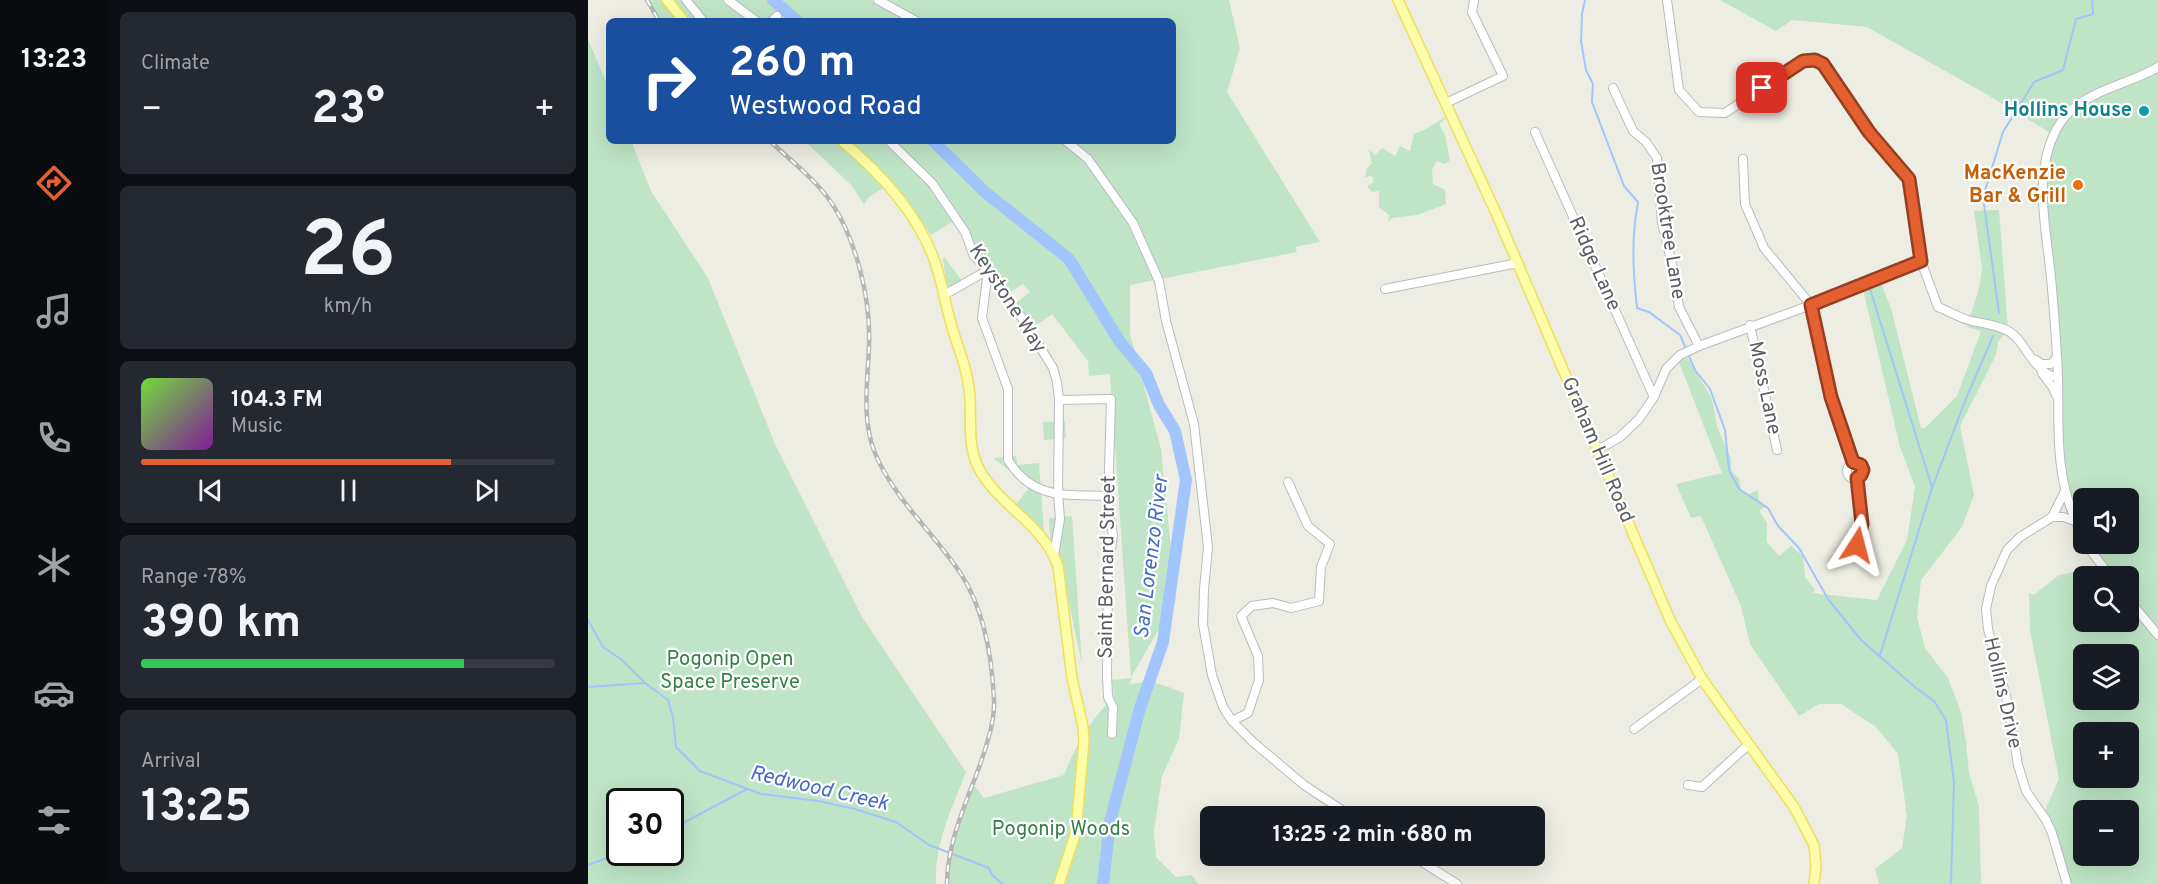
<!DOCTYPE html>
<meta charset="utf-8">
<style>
body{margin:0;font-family:Overpass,sans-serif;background:#242831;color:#f1f3f6;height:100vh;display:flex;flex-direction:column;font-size:22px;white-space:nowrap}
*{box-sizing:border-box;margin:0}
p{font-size:20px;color:#9ea1a6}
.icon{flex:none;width:33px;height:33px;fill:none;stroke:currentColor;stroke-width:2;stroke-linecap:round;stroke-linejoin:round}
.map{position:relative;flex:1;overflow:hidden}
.side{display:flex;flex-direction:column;gap:12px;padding:12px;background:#0d0f14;width:480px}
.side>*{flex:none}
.top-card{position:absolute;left:18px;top:18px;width:570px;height:126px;border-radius:9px;box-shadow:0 6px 24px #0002;background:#1a4fa0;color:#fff;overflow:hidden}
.controls{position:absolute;left:1485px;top:488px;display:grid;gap:12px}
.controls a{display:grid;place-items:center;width:66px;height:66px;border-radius:9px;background:#171b24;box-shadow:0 6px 24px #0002;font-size:30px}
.speed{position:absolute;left:18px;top:788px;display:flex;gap:12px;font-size:30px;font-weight:700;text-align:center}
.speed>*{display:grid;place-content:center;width:78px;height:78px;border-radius:50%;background:#171b24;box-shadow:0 6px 24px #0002;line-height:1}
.speed .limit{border:3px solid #111;border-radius:9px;background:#fff;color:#111}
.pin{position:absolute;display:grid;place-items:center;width:51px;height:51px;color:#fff;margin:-26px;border-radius:12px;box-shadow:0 3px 9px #0006}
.me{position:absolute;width:66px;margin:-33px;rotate:9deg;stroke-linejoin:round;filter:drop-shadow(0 0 4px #0008)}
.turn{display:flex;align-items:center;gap:21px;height:126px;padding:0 24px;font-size:27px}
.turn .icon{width:78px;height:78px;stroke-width:2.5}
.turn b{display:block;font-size:42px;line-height:51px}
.big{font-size:45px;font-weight:700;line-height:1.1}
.side .card{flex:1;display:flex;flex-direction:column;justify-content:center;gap:9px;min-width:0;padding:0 21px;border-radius:9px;background:#242831}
.side .dial{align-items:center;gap:0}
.dial b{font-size:78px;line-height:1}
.song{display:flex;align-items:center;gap:18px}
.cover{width:72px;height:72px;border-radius:9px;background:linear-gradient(135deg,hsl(100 70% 55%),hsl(290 70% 35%))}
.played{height:6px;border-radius:3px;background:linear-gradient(90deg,#e56031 75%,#363941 75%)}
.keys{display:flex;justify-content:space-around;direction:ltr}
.heat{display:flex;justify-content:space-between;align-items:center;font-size:33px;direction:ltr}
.charge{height:9px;border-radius:4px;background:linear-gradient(90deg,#34c759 78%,#363941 0)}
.trip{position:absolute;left:612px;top:806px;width:345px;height:60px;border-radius:9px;background:#171b24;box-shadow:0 6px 24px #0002;font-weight:700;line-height:60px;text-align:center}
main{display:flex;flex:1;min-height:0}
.menu{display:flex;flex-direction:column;width:108px;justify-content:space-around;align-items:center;background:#090b0e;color:#9ea1a6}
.menu .icon{width:42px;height:42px}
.menu .selected{color:#e56031}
.menu b{font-size:27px;color:#f1f3f6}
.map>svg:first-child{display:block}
.green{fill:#bfe5c6;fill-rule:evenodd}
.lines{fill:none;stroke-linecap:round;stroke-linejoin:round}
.stream{stroke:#a3c5fd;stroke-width:2}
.river{stroke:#a3c5fd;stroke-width:12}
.minor-casing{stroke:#babbc1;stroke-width:10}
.major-casing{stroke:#eee05b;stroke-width:12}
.minor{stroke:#fff;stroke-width:8}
.major{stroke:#fbfda8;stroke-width:9}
.rail-casing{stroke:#b6b6b7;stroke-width:4.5}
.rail{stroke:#fff;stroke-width:2;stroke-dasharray:7;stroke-linecap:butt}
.route-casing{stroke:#953e20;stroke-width:15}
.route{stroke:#e56031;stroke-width:10}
.culture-dot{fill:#0f9aa8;stroke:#fff;stroke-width:2}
.food-dot{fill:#e8710a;stroke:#fff;stroke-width:2}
.labels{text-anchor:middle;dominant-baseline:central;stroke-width:4.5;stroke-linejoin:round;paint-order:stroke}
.culture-label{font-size:20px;font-weight:bold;fill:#0d838f;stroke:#fff;text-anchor:end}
.food-label{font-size:20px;font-weight:bold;fill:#c56008;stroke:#fff;text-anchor:end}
.street-label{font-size:20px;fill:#5b5d63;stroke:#fff}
.park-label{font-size:20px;fill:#358046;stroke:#fff}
.water-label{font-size:21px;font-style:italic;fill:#466bc0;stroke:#fff}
</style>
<main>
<nav class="menu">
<b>13:23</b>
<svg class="icon selected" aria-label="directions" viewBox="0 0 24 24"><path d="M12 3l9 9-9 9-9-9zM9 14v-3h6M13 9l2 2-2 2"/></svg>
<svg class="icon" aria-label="music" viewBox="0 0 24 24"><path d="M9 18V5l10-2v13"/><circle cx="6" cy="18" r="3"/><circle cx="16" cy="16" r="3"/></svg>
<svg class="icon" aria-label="phone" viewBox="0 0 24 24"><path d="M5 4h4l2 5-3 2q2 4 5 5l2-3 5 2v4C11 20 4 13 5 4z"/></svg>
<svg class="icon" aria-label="climate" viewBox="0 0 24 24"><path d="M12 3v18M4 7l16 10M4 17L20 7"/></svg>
<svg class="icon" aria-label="car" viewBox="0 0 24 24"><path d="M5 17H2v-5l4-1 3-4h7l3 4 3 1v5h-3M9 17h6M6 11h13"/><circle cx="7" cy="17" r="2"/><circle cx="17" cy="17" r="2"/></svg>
<svg class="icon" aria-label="filters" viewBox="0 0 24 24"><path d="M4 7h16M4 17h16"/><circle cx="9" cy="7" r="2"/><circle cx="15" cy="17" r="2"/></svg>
</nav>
<section class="side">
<div class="card"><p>Climate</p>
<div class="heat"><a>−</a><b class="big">23°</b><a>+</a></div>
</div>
<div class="card dial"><b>26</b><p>km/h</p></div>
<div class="card">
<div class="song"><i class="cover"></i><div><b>104.3 FM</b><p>Music</p></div></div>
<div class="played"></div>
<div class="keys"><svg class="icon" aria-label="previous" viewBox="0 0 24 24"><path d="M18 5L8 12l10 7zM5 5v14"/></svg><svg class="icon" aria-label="pause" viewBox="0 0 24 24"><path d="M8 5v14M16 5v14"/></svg><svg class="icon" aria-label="next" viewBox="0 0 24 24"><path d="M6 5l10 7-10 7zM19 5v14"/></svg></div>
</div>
<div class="card"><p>Range · 78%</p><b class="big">390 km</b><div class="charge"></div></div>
<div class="card"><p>Arrival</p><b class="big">13:25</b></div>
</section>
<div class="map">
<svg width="1570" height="884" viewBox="0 0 1570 884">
<rect width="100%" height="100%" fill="#edede3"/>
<!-- green -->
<g class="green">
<polygon points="58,0 641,0 652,48 639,92 732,242 707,247 709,252 542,285 542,334 573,449 588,600 543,677 522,374 501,376 500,361 464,314 443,329 425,305 442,292 435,284 418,295 364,222 343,235 305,182 281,197 276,204 264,186 217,141 585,141 585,21 74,21"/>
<path d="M 1132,0 L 1570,0 L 1570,884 L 1480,884 L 1455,815 L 1471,779 L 1442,630 L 1441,593 L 1446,595 L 1471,575 L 1515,566 L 1502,543 L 1540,543 L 1540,498 L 1496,498 L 1495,531 L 1476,482 L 1461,256 L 1458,180 L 1464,152 L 1456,150 L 1464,134 L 1405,98 L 1279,27 L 1204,20 L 1188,31 ZM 1496,576 L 1540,576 L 1540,621 L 1496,621 ZM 1496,654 L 1540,654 L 1540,699 L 1496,699 ZM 1496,732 L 1540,732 L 1540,777 L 1496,777 ZM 1496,810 L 1540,810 L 1540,855 L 1496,855 Z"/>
<path d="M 0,39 L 21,89 L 21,141 L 43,141 L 63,191 L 120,278 L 187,444 L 274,617 L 378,772 C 364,809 346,844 348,884 L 0,884 ZM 32,801 L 82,801 L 82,852 L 32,852 Z"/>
<polygon points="863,114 851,124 857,135 862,160 857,164 849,161 844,169 845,184 857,190 858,204 829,215 804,218 800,222 801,215 791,207 791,191 784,192 779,186 786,182 784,176 777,177 779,169 784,163 781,150 787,155 794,148 807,156 812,146 822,151 826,134 836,130"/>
<polygon points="1411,210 1420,329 1410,342 1408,355 1372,426 1386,495 1374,527 1333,580 1329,617 1337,648 1360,678 1373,712 1378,743 1381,773 1391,806 1393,884 1291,884 1287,869 1314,848 1319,816 1310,754 1288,727 1253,704 1231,704 1211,716 1162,644 1153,606 1113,516 1103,518 1088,484 1134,473 1091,362 1092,355 1099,357 1124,399 1129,427 1143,459 1143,471 1151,478 1153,490 1159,495 1170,490 1171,500 1178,507 1171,510 1179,523 1179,542 1191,556 1203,546 1215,556 1217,577 1227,590 1224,593 1289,600 1319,540 1327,487 1312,447 1274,285 1291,279 1303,308 1333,428 1337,428 1369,396 1393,331 1379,327 1391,288 1394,269 1386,211"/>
<polygon points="356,257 375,282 359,289 355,259"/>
<polygon points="477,421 478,438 456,440 455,422"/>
<polygon points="428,456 429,465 451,463 456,531 428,505 442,486 406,459 406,458"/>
<polygon points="484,516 494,665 475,574 463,544 461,518"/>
<path d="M 544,678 L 541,685 C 562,678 577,686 596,693 L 591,739 L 574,776 L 566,831 L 568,857 L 588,877 L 604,875 L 610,884 L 358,884 C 356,848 372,817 385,784 L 396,798 L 476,775 C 487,747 503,718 526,697 L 524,680 Z"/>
</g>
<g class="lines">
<!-- stream -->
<g class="stream">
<path d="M 997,0 L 994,14 L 993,41 L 998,70 L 1005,84 L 1004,102 L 1036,186 L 1050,202 C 1043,240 1045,270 1049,308 L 1061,312 L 1092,335 L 1107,370 L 1122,389 L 1137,430 L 1141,470 L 1151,489 L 1180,508 L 1190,526 L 1211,548 L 1240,599 L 1273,640 L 1328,688 L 1346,701 L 1358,720 L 1366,782 L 1363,884"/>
<polyline points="1282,289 1344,487"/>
<polyline points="1411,313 1395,197 1415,132 1446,82 1475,70 1488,19 1505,14 1504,0"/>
<polyline points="0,620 15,647 34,660 57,683 80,700 85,717 88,747 112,771 173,794 231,801 267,809 308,822 341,845 401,868 404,875 415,884"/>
<polyline points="1292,655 1344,488 1377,401 1405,336"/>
<polyline points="0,687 57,683"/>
<polyline points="82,830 159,789"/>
<polyline points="0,865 35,852"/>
</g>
<!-- river -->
<g class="river">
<polyline points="185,0 209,21"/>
<polyline points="345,141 397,192 481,259 532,342 558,373 571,405 587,431 598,480 575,642 552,708 522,822 515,884"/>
</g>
<!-- minor casing -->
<g class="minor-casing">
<g id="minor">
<polyline points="98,0 115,21"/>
<polyline points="140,0 168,21"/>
<polyline points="290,0 328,21"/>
<path d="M 1079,0 L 1091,90 L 1111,112 L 1137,113 L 1215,61 L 1227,60 L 1235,64 L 1281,132 L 1321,179 L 1333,261 L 1350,307 C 1360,311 1370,317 1380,320 C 1395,324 1417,325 1428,337 C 1440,350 1450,376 1470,377"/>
<polyline points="184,21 189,16"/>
<polyline points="1025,88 1045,131 1058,142 1069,158 1074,223 1085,268 1091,307 1111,346"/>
<polyline points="858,103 915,76 884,12 886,0"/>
<polyline points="947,132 1066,397"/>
<polyline points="301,141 344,183 377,232 386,256 400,270 434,318 465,368 469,382 471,400 470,494 472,519 466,555"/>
<polyline points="478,141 500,159 545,223 571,281 578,321 606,424 620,547 616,589 615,624 624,675 635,707 644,721 665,742 716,785 763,816"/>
<polyline points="1155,159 1157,204 1176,248 1223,305 1243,397 1265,462"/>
<path d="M 400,270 L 394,318 L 420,389 L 420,460 C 445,501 479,494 520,496"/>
<polyline points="797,289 930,263"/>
<polyline points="356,295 400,270"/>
<polyline points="1162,325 1189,450"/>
<polyline points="1448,360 1454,364 1463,364 1469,357"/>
<polyline points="1454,373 1465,388 1468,395"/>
<polyline points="471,400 523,399 520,506 525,535 520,571 519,675 520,697 525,707 524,734"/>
<polyline points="1010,450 1032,437 1051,419 1066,397 1078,369 1092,355 1111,346 1223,305 1333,261"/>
<circle cx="1267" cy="471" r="8"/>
<polyline points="1477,491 1464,517 1475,517 1487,521"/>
<polyline points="1464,517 1432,537 1419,550 1403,586 1398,609 1400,629 1420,704 1430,765 1438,791 1458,820 1464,833 1479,884"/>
<path d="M 1496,539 C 1484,516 1476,491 1473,466 C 1468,430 1472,392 1469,356 C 1467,324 1465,292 1461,260 C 1456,217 1447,171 1468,130 C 1489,90 1535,88 1570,67"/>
<polyline points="1497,543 1522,576"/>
<polyline points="1269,545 1274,524 1269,479"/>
<polyline points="1540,599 1570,635"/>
<polyline points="644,721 660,713 671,680 670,656 653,616 664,606 685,603 703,608 731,601 733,567 742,544 720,526 700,482"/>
<polyline points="1046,729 1114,679"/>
<polyline points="1100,785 1114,787 1160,745"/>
<polyline points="823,855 869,884"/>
</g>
</g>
<!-- major casing -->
<g class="major-casing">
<g id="major">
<polyline points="79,0 96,21"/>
<polyline points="810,0 909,215 1082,620 1114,679 1206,807 1226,845 1228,866 1226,884"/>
<path d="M 254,141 C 290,171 326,210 344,254 C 353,276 356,298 362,320 C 367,341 377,361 380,382 C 386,410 377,440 390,467 C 410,506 455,523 470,566 L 484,678 L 495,727 L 496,741 L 488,832 L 471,884"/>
</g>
</g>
<!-- minor -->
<use href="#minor" class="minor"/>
<!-- major -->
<use href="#major" class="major"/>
<!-- rail casing -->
<g class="rail-casing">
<g id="rail">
<polyline points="59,0 71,21"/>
<path d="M 182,141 C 202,160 227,179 243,202 C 268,239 283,299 281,345 C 280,380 273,419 287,453 C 306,499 346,533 373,574 C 397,611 404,657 406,700 C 407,721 399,743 393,762 C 379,801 359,842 359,884"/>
</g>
</g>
<!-- rail -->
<use href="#rail" class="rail"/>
</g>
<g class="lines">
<!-- route casing -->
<g class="route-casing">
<polyline id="route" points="1174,88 1215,61 1227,60 1235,64 1281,132 1321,179 1333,261 1223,305 1243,397 1265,462 1273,465 1275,470 1273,475 1269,478 1274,524 1269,545"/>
</g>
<!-- route -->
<use href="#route" class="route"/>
</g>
<!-- markers -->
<circle class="culture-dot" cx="1556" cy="111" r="6"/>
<circle class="food-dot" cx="1490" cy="185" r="6"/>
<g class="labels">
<!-- culture labels -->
<g class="culture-label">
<text x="1544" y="111">Hollins House</text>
</g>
<!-- food labels -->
<g class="food-label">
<text x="1478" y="174">MacKenzie<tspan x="1478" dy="23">Bar &amp; Grill</tspan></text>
</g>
<!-- street labels -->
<g class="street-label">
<text transform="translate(1079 231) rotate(81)">Brooktree Lane</text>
<text transform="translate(1006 264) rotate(66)">Ridge Lane</text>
<text transform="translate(419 299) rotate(57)">Keystone Way</text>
<text transform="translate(1176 388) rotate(78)">Moss Lane</text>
<text transform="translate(1009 450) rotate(67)">Graham Hill Road</text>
<text transform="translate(520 567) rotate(-89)">Saint Bernard Street</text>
<text transform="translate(1414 693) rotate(77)">Hollins Drive</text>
</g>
<!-- park labels -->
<g class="park-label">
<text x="142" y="660">Pogonip Open<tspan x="142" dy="23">Space Preserve</tspan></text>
<text x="473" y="830">Pogonip Woods</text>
</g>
<!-- water labels -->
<g class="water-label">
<text transform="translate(564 557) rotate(-83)">San Lorenzo River</text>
<text transform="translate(231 789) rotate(13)">Redwood Creek</text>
</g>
</g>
</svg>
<div class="controls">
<a><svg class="icon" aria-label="sound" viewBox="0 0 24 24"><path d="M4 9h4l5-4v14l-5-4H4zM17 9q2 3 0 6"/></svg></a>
<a><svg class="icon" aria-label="search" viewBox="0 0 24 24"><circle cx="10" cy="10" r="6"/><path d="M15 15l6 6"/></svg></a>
<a><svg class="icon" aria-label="layers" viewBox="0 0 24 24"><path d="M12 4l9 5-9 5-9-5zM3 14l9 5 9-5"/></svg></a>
<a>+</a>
<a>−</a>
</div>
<div class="speed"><div class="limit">30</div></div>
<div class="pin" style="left:1174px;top:88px;background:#d93025"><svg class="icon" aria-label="arrive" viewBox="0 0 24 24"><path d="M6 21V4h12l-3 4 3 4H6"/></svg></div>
<svg class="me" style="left:1269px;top:545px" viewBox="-20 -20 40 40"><path d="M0-17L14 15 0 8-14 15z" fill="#e56031" stroke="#fff" stroke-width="4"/></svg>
<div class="trip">13:25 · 2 min · 680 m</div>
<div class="top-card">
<div class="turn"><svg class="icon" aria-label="right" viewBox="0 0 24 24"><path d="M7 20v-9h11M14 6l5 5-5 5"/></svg><div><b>260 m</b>Westwood Road</div></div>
</div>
</div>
</main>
